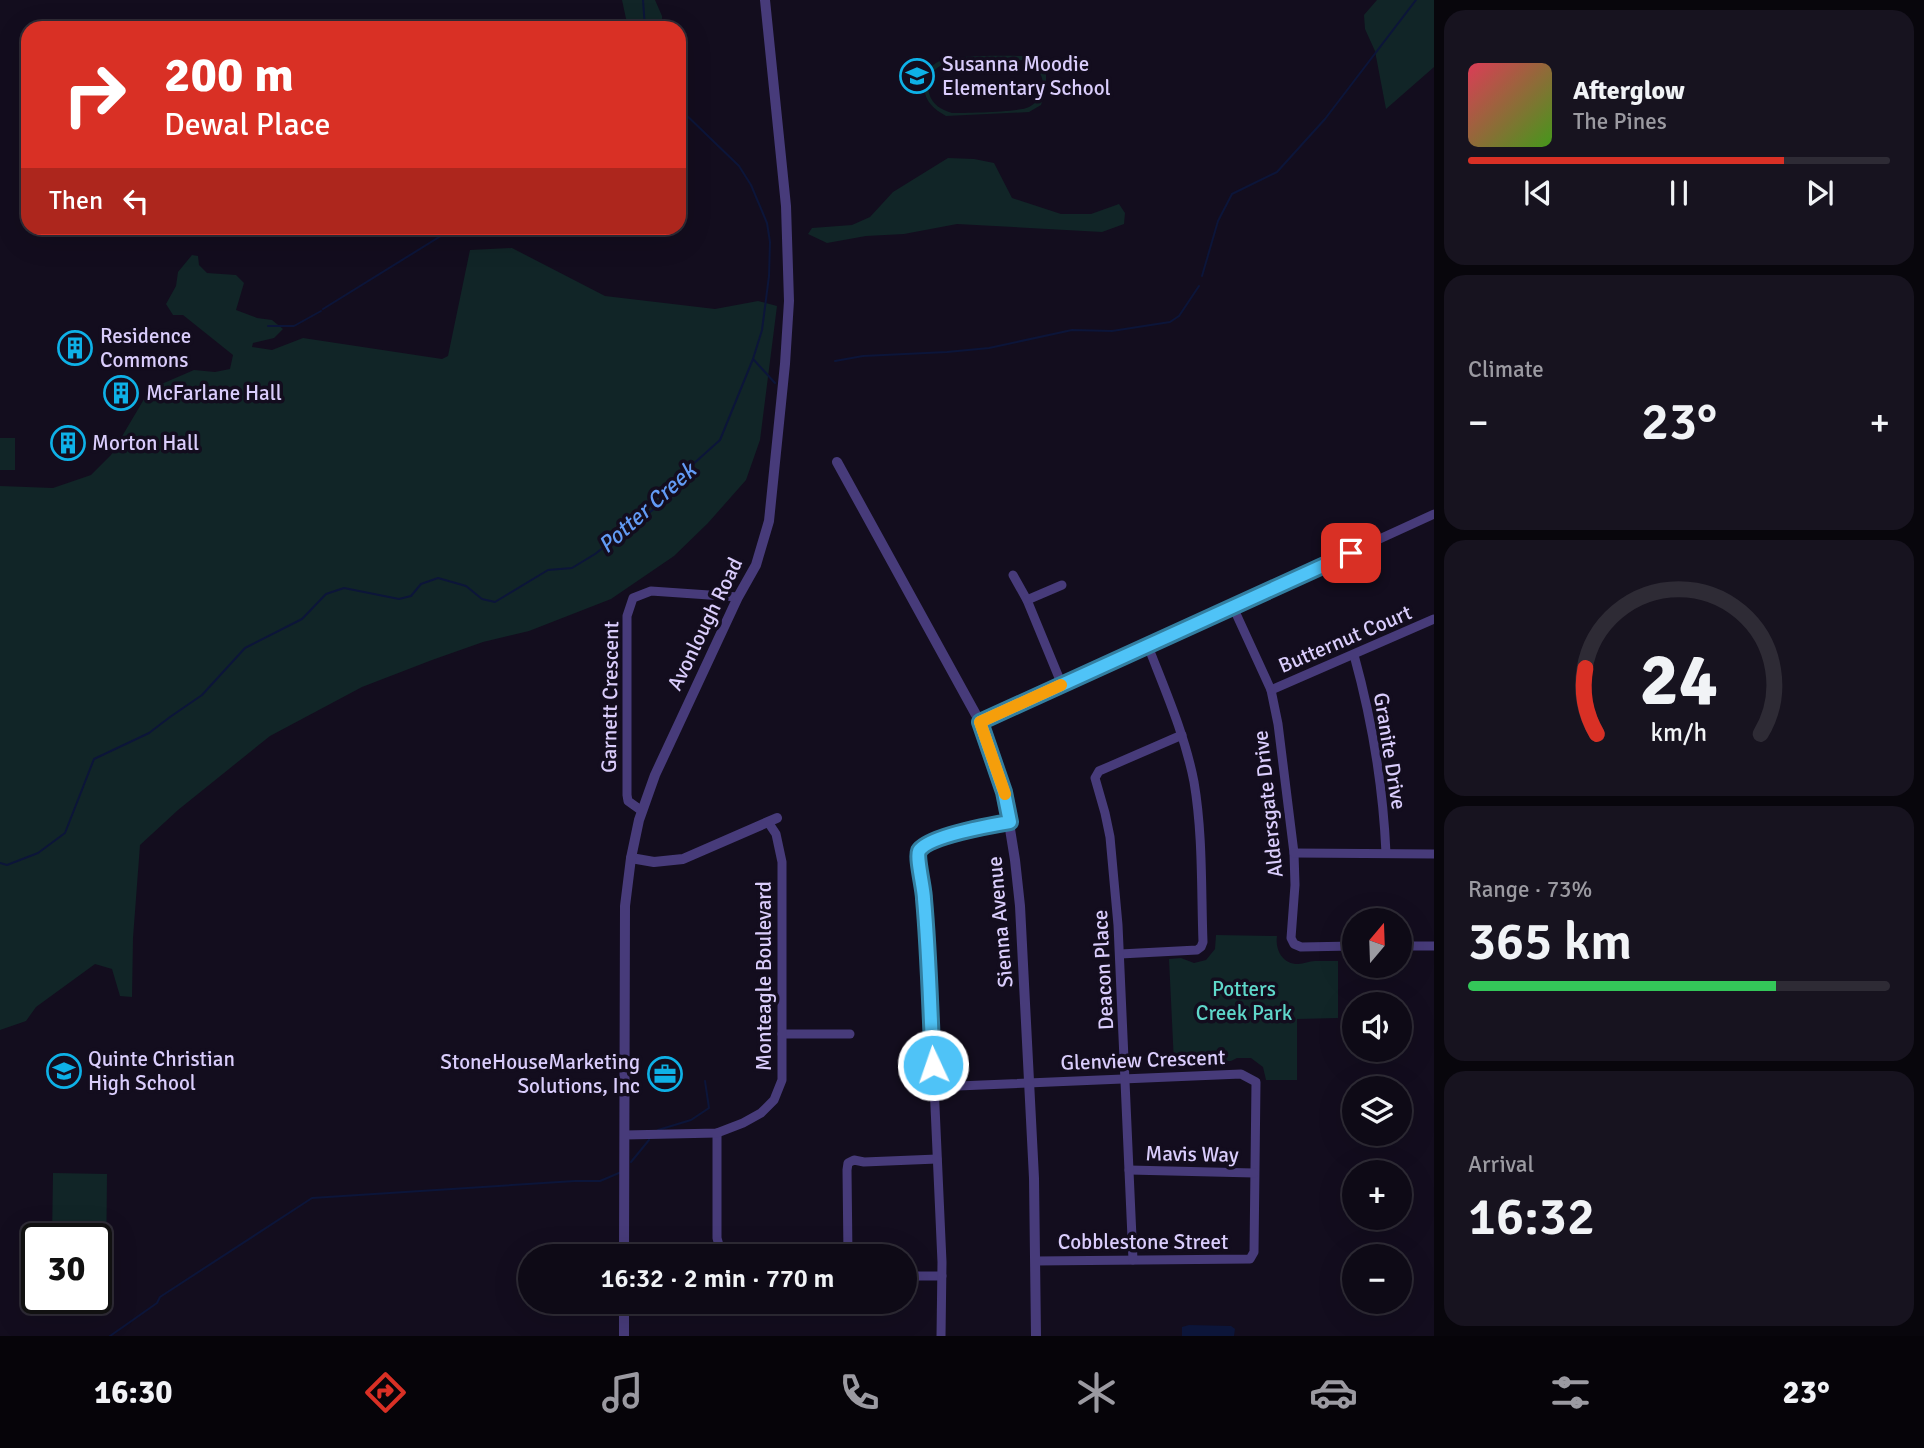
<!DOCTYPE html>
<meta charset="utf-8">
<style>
body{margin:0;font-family:Signika,sans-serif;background:#17131f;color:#f1f3f6;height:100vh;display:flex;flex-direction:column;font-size:26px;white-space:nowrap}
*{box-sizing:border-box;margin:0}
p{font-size:23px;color:#9b9aa1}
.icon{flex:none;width:38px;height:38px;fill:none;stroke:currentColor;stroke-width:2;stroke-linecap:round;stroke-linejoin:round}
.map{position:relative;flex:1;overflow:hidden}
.details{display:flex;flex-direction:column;gap:10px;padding:10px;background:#08060c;width:490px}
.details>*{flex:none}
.hud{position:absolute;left:21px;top:21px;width:665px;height:214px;border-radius:21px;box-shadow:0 7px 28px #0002,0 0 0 2px #2e2b35;background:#d93025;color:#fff;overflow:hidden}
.needle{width:46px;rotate:19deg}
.controls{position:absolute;left:1342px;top:908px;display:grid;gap:14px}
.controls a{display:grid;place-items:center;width:70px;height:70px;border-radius:50%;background:#0e0a16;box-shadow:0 7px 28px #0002,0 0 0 2px #2e2b35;font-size:35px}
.speed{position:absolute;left:21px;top:1223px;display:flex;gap:14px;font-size:35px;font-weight:700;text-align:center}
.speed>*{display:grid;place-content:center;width:91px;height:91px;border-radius:50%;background:#0e0a16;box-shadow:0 7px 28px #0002,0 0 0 2px #2e2b35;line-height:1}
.speed .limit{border:4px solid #111;border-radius:10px;background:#fff;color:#111}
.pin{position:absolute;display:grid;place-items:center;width:60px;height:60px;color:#fff;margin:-30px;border-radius:14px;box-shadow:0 4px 10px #0006}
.me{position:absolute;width:77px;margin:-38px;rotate:357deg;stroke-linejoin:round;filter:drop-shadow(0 0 5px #0008)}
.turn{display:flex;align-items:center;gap:24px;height:147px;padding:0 28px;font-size:32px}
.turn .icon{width:91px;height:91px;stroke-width:2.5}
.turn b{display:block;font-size:49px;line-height:60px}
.then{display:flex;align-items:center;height:66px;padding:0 28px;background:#0003;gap:14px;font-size:26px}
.big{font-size:52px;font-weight:600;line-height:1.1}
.details .tile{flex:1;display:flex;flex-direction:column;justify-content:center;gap:10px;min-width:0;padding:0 24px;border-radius:21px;background:#17131f}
.details .dial{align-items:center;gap:0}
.dial svg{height:182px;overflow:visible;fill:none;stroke:#2e2b35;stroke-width:7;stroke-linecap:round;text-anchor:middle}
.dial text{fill:#f1f3f6;stroke:none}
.song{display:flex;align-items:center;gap:21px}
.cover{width:84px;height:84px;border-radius:10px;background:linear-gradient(135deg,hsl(350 70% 55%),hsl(100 70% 35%))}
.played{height:7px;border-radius:4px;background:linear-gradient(90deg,#d93025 75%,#2e2b35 75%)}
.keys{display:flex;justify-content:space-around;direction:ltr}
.heat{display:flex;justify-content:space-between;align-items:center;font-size:38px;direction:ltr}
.charge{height:10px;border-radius:5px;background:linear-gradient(90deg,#34c759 73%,#2e2b35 0)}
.trip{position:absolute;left:518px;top:1244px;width:399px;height:70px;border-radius:35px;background:#0e0a16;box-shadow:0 7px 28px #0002,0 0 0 2px #2e2b35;font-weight:600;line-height:70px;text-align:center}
.tabs{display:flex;height:112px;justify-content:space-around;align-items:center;background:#060409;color:#9b9aa1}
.tabs .icon{width:49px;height:49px}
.tabs .selected{color:#d93025}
.tabs b{font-size:32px;color:#f1f3f6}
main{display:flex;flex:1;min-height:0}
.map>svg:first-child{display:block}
.green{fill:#112527;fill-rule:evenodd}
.water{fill:#0c1539}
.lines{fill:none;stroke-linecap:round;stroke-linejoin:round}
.stream{stroke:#0c1539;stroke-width:2}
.minor{stroke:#473b7a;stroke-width:9}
.tertiary{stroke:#473b7a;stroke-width:10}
.route-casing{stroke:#337fa1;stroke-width:18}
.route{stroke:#4fc3f7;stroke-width:12}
.slow{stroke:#f59e0b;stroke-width:12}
.labels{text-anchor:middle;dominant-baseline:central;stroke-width:7;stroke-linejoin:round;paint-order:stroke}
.poi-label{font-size:21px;fill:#dacdfc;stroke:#130d1e;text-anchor:start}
.street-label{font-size:21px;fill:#dacdfc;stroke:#130d1e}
.park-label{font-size:21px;fill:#5fd7ca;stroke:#130d1e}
.water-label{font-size:23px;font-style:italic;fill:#629bf5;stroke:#130d1e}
</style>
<main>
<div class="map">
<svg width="1434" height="1336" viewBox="0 0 1434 1336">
<rect width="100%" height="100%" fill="#130d1e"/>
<!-- green -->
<g class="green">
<polygon points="622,0 655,0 662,16 662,28 628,28"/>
<polygon points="1377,0 1434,0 1434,67 1386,109 1375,51 1365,29 1364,15"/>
<path d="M 1025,56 L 1039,63 L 1046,74 L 1046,89 L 1041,105 L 1029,112 L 946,116 C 934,109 925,102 924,87 C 924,78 928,68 936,63 C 952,54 1004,56 1025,56 ZM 1024,60 C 1034,65 1043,72 1043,85 C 1043,94 1037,103 1029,107 C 1021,112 966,113 952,113 C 942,110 932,105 929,93 C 927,84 930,73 937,68 C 948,58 1007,61 1024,60 Z"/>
<polygon points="948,158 974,159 994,163 1012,198 1061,214 1091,214 1119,204 1125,213 1124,224 1102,232 957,224 904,234 866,236 827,243 808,234 812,228 852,225 870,217 893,192"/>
<polygon points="512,248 605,296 715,309 758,301 777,306 760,440 746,480 708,523 674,556 611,599 529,631 483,642 432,660 362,687 270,736 178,810 140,845 133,938 132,997 120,996 112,969 95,964 36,1007 26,1021 0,1030 0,486 53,488 91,475 111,455 150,389 194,370 215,372 230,369 233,355 183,315 173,315 166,304 176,286 178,272 192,255 198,256 199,265 207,273 236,275 244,283 236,310 257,318 272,320 283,329 274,338 253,343 252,347 272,350 303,338 442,359 448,356 470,250"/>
<rect x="0" y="438" width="15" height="32"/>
<path d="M 1216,935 L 1277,936 C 1275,949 1282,964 1298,964 C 1304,964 1309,961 1315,961 C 1322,961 1330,961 1338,961 L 1338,1018 L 1297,1019 L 1297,1080 L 1266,1080 L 1263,1067 L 1251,1058 L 1237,1058 L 1231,1061 L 1174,1063 L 1169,959 L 1181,958 L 1194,963 L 1206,960 L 1215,949 Z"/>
<polygon points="53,1173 107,1174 106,1274 96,1274 96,1239 52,1239"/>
</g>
<!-- water -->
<polygon class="water" points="1189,1325 1231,1326 1235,1329 1234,1336 1182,1336 1182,1327"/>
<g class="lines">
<!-- stream -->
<g class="stream">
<polyline points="643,0 645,28"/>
<polyline points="1202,276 1218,221 1232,194 1277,172 1325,119 1416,0"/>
<polyline points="323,309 444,234 450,228"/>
<polyline points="268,326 294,326 321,311"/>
<polyline points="754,360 775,383"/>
<polyline points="835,361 863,356 947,352 989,348 1072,330 1112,331 1170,322 1179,316 1199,286"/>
<polyline points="0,863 7,865 38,853 65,833 94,759 149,733 170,717 202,695 245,648 302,619 326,594 344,588 399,599 411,596 421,584 438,578 466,586 482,599 495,602 548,570 572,568 595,554 654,509 691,466 720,440 753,359 762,330 769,276 770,242 767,223 751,185 739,166 679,108"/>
<polyline points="658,1130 691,1120 709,1108 705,1081"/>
<polyline points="631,1162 649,1140"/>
<polyline points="110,1336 157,1303 160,1297 312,1198 575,1181 600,1181 619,1173"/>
</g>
<!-- minor -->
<g class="minor">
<polyline points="1013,575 1027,600 1062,685"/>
<polyline points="1027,600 1062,585"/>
<polyline points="1233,607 1271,690 1278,724 1294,853 1295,885 1291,938 1294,944 1301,947 1354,946"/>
<path d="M 1354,655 C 1372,720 1383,786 1386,853"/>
<polyline points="1271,690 1434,619"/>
<polyline points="980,722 1434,514"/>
<polyline points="642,811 628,801 627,795 627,616 633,598 651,591 738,597"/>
<polyline points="1294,853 1434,854"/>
<polyline points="1400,946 1434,946"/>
<path d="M 1120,954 L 1197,950 L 1201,947 L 1203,942 C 1201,889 1203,835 1194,782 C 1185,735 1165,690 1148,646"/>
<polyline points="782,1034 850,1034"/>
<polyline points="911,1047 932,1046"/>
<polyline points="934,1087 1241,1074 1256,1082 1254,1252 1250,1259 1036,1261"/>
<polyline points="717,1133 717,1238 722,1256"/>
<polyline points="625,1135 717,1133 743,1123 761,1113 774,1100 782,1080 782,862 776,834 768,822"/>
<polyline points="1129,1170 1254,1173"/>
<polyline points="848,1256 847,1170 848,1163 854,1160 864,1162 937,1159"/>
<polyline points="1133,1260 1118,925 1110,837 1105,813 1095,778 1099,771 1182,735"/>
<polyline points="905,1276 942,1276"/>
<path d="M 941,1336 L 942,1262 L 927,929 C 926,914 925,900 923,885 C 922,877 916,861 919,853 C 923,837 994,824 1010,822"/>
</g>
<!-- tertiary -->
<g class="tertiary">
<polyline points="837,462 980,722 1004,792 1015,860 1020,906 1034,1178 1036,1336"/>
<polyline points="631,858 654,862 683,859 777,818"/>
<polyline points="624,1256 625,906 631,858 639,820 655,775 738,597 756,565 769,521 785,364 789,301 786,206 765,0"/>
<polyline points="624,1336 624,1302"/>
</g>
</g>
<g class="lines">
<!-- route casing -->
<g class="route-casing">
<path id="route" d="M 933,1065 C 930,1009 929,954 924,899 C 924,889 916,858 919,851 C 928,836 992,825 1010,822 L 1004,792 L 980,722 L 1351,553"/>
</g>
<!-- route -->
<use href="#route" class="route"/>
<!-- slow -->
<polyline class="slow" points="1005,794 980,722 1061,685"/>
</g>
<!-- icons -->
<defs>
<g id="school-ring" transform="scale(1.75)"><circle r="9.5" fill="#130d1e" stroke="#0eb1e7" stroke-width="1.5"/><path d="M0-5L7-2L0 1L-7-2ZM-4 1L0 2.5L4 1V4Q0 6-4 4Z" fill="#0eb1e7"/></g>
<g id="building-ring" transform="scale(1.75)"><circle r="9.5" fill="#130d1e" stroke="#0eb1e7" stroke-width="1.5"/><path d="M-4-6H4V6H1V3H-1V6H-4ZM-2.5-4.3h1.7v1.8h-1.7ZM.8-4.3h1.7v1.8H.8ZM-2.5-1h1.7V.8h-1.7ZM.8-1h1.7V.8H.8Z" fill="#0eb1e7"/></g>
<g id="office-ring" transform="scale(1.75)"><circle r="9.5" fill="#130d1e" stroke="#0eb1e7" stroke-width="1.5"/><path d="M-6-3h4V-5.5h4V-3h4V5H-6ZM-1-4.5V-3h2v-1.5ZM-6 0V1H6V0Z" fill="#0eb1e7"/></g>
</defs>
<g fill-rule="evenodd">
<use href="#school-ring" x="917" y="76"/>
<use href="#building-ring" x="75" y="348"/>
<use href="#building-ring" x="121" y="393"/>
<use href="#building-ring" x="68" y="443"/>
<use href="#school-ring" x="64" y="1071"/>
<use href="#office-ring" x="665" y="1074"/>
</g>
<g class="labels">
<!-- poi labels -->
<g class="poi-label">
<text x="942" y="64">Susanna Moodie<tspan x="942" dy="24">Elementary School</tspan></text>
<text x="100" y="336">Residence<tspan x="100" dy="24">Commons</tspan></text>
<text x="146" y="393">McFarlane Hall</text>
<text x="92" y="443">Morton Hall</text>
<text x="88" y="1059">Quinte Christian<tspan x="88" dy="24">High School</tspan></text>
<text x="640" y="1062" text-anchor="end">StoneHouseMarketing<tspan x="640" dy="24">Solutions, Inc</tspan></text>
</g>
<!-- street labels -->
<g class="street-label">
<text transform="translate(705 624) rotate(-64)">Avonlough Road</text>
<text transform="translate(1345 639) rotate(-23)">Butternut Court</text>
<text transform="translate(610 697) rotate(-89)">Garnett Crescent</text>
<text transform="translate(1390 751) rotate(81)">Granite Drive</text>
<text transform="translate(1268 804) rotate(-96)">Aldersgate Drive</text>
<text transform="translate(1000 922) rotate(-95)">Sienna Avenue</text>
<text transform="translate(1103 970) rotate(-93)">Deacon Place</text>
<text transform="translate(764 976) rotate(-90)">Monteagle Boulevard</text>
<text transform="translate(1143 1060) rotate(-2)">Glenview Crescent</text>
<text transform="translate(1192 1154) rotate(1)">Mavis Way</text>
<text x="1143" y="1242">Cobblestone Street</text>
</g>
<!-- park labels -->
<g class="park-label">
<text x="1244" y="989">Potters<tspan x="1244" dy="24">Creek Park</tspan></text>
</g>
<!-- water labels -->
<g class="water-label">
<text transform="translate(647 508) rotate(-42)">Potter Creek</text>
</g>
</g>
</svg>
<div class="controls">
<a><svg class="needle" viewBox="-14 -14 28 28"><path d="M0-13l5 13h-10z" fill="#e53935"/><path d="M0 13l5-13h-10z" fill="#9b9aa1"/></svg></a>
<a><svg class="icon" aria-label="sound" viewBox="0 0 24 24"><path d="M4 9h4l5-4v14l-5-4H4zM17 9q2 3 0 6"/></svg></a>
<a><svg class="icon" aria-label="layers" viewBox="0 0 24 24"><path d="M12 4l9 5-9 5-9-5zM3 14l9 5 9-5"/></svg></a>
<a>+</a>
<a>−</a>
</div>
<div class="speed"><div class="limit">30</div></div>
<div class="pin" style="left:1351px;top:553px;background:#d93025"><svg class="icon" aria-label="arrive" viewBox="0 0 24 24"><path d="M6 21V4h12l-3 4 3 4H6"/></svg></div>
<svg class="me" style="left:933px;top:1065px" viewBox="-20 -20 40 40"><circle r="17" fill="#4fc3f7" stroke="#fff" stroke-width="3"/><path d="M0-11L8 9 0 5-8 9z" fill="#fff"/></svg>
<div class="trip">16:32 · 2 min · 770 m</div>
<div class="hud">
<div class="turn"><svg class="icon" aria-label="right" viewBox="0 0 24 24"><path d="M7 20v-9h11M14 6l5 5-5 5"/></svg><div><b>200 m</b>Dewal Place</div></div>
<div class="then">Then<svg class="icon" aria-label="left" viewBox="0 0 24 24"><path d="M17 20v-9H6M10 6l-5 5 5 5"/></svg></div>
</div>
</div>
<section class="details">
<div class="tile">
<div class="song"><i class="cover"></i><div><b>Afterglow</b><p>The Pines</p></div></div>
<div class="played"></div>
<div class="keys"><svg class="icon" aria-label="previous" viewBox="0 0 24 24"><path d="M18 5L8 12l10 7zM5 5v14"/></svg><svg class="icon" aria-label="pause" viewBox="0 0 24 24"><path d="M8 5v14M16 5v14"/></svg><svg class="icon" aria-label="next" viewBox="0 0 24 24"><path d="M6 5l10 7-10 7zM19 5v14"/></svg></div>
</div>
<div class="tile"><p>Climate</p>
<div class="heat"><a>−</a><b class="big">23°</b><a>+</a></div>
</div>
<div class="tile dial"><svg viewBox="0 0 100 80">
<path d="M14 69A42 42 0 1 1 86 69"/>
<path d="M14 69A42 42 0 0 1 9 40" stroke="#d93025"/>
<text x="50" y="56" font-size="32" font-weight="700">24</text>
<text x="50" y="72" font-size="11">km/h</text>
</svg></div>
<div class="tile"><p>Range · 73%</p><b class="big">365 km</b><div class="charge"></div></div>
<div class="tile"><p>Arrival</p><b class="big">16:32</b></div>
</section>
</main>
<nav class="tabs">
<b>16:30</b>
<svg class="icon selected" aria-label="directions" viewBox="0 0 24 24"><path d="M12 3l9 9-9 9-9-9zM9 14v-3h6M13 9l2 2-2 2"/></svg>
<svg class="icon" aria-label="music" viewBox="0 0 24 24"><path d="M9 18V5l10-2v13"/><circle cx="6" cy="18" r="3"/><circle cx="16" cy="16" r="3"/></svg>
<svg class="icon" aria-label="phone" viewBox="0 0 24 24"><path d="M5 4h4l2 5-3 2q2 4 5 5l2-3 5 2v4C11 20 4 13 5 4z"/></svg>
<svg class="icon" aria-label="climate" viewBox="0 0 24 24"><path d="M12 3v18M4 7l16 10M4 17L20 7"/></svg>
<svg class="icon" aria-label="car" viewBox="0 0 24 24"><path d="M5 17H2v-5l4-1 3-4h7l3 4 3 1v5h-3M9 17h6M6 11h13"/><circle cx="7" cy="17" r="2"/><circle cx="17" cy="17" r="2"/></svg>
<svg class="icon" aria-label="filters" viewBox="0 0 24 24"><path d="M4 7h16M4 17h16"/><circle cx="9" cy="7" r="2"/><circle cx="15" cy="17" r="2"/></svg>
<b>23°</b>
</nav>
